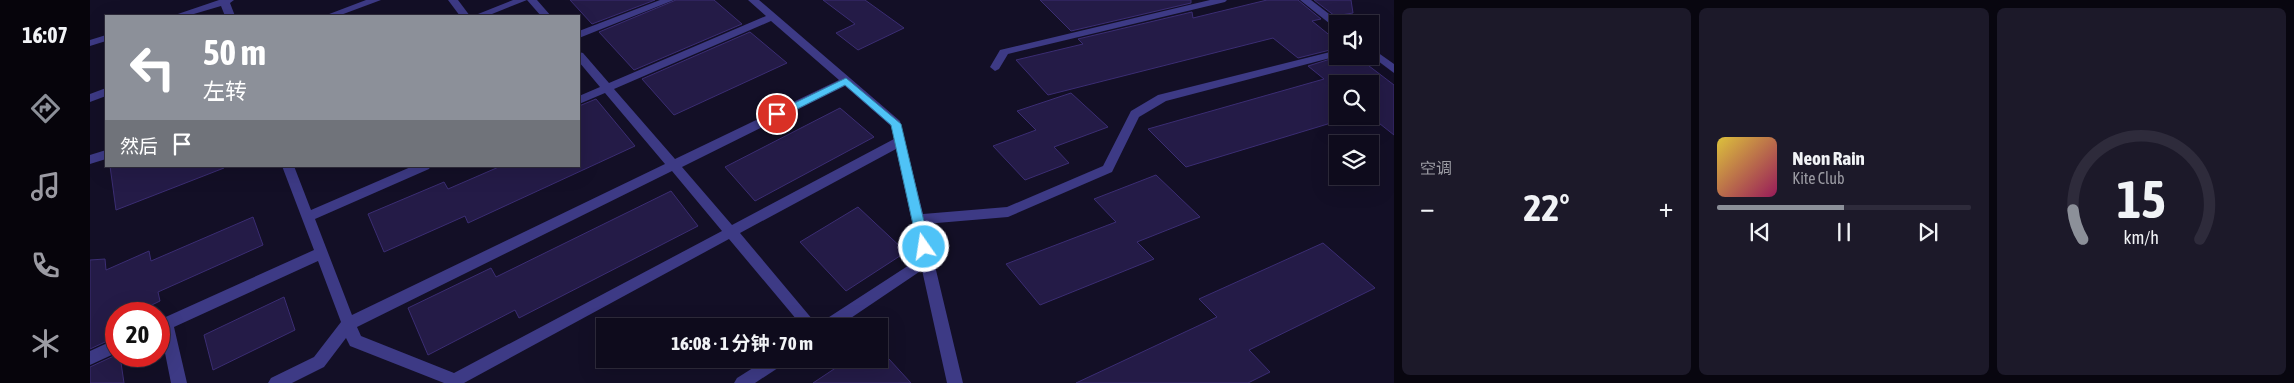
<!DOCTYPE html>
<html lang="zh">
<meta charset="utf-8">
<style>
body{margin:0;font-family:"Asap Condensed","Noto Sans SC",sans-serif;background:#1c1929;color:#f1f3f6;height:100vh;display:flex;flex-direction:column;font-size:19px;white-space:nowrap}
*{box-sizing:border-box;margin:0}
p{font-size:16px;color:#9b9ba3}
.icon{flex:none;width:28px;height:28px;fill:none;stroke:currentColor;stroke-width:2;stroke-linecap:round;stroke-linejoin:round}
.map{position:relative;flex:1;overflow:hidden}
.drawer{display:flex;flex-direction:column;gap:8px;padding:8px;background:#08060f;width:900px}
.drawer>*{flex:none}
.hud{position:absolute;left:15px;top:15px;width:475px;height:152px;border-radius:0px;box-shadow:0 5px 20px #0002,0 0 0 1px #2e2b3b;background:#8c9099;color:#fff;overflow:hidden}
.tools{position:absolute;left:1239px;top:15px;display:grid;gap:10px}
.tools a{display:grid;place-items:center;width:50px;height:50px;border-radius:0px;background:#0e0b1c;box-shadow:0 5px 20px #0002,0 0 0 1px #2e2b3b;font-size:25px}
.speed{position:absolute;left:15px;top:302px;display:flex;gap:10px;font-size:25px;font-weight:700;text-align:center}
.speed>*{display:grid;place-content:center;width:65px;height:65px;border-radius:50%;background:#0e0b1c;box-shadow:0 5px 20px #0002,0 0 0 1px #2e2b3b;line-height:1}
.speed .limit{border:8px solid #d22;background:#fff;color:#111}
.pin{position:absolute;display:grid;place-items:center;width:42px;height:42px;color:#fff;margin:-21px;border:2px solid #fff;border-radius:50%;box-shadow:0 1px 5px #0007}
.me{position:absolute;width:55px;margin:-28px;rotate:347deg;stroke-linejoin:round;filter:drop-shadow(0 0 4px #0008)}
.turn{display:flex;align-items:center;gap:18px;height:105px;padding:0 15px;font-size:22px}
.turn .icon{width:65px;height:65px;stroke-width:2.5}
.turn b{display:block;font-size:35px;line-height:42px}
.then{display:flex;align-items:center;height:48px;padding:0 15px;background:#0003;gap:10px;font-size:19px}
.big{font-size:38px;font-weight:700;line-height:1.1}
.drawer .widget{flex:1;display:flex;flex-direction:column;justify-content:center;gap:8px;min-width:0;padding:0 18px;border-radius:8px;background:#1c1929}
.drawer .dial{align-items:center;gap:0}
.dial svg{height:130px;overflow:visible;fill:none;stroke:#2e2b3b;stroke-width:7;stroke-linecap:round;text-anchor:middle}
.dial text{fill:#f1f3f6;stroke:none}
.song{display:flex;align-items:center;gap:15px}
.cover{width:60px;height:60px;border-radius:8px;background:linear-gradient(135deg,hsl(50 70% 55%),hsl(330 70% 35%))}
.played{height:5px;border-radius:2px;background:linear-gradient(90deg,#8c9099 50%,#2e2b3b 50%)}
.keys{display:flex;justify-content:space-around;direction:ltr}
.heat{display:flex;justify-content:space-between;align-items:center;font-size:28px;direction:ltr}
.drawer .tiles{flex:1;display:grid;gap:8px;grid-template-columns:repeat(3,1fr)}
.trip{position:absolute;left:506px;top:318px;width:292px;height:50px;border-radius:0px;background:#0e0b1c;box-shadow:0 5px 20px #0002,0 0 0 1px #2e2b3b;font-weight:700;line-height:50px;text-align:center}
main{display:flex;flex:1;min-height:0}
.tabs{display:flex;flex-direction:column;width:90px;justify-content:space-around;align-items:center;background:#06040b;color:#9b9ba3}
.tabs .icon{width:35px;height:35px}
.tabs .active{color:#8c9099}
.tabs b{font-size:22px;color:#f1f3f6}
.map>svg:first-child{display:block}
.building{fill:#241b47;stroke:#3b2d73}
.lines{fill:none;stroke-linecap:round;stroke-linejoin:round}
.minor{fill:#3d3a85;fill-rule:evenodd}
.route{fill:#4fc3f7;stroke:#337fa1}
</style>
<main>
<nav class="tabs">
<b>16:07</b>
<svg class="icon active" aria-label="directions" viewBox="0 0 24 24"><path d="M12 3l9 9-9 9-9-9zM9 14v-3h6M13 9l2 2-2 2"/></svg>
<svg class="icon" aria-label="music" viewBox="0 0 24 24"><path d="M9 18V5l10-2v13"/><circle cx="6" cy="18" r="3"/><circle cx="16" cy="16" r="3"/></svg>
<svg class="icon" aria-label="phone" viewBox="0 0 24 24"><path d="M5 4h4l2 5-3 2q2 4 5 5l2-3 5 2v4C11 20 4 13 5 4z"/></svg>
<svg class="icon" aria-label="climate" viewBox="0 0 24 24"><path d="M12 3v18M4 7l16 10M4 17L20 7"/></svg>
</nav>
<div class="map">
<svg width="1304" height="383" viewBox="0 0 1304 383">
<rect width="100%" height="100%" fill="#130f26"/>
<!-- building -->
<g class="building">
<polygon points="480,0 565,0 502,24"/>
<polygon points="586,0 624,0 652,24 544,70 509,32"/>
<polygon points="733,0 775,0 814,28 768,50 746,33 765,24"/>
<polygon points="950,0 1101,0 1101,3 981,31"/>
<polygon points="1177,0 1208,0 1231,19 1222,21 1248,42 1248,48 1208,58 1183,38 958,95 926,60 993,44 988,39 1102,12 1103,18"/>
<polygon points="1224,0 1261,0 1263,13 1245,16"/>
<polygon points="660,32 697,63 584,115 552,79"/>
<polygon points="1250,56 1266,56 1304,85 1304,135 1280,116 1280,84 1248,84 1248,116 1264,116 1096,167 1058,129 1234,79 1218,66"/>
<polygon points="981,93 1018,127 964,147 979,163 935,180 903,146 946,130 927,111"/>
<polygon points="506,99 545,146 378,223 375,216 294,252 278,214 354,182 358,189 411,166 489,166 489,106"/>
<polygon points="750,108 784,137 665,201 635,167"/>
<polygon points="20,166 134,166 134,168 26,210"/>
<polygon points="1066,175 1110,217 1047,242 1064,259 950,305 916,264 1026,222 1004,199"/>
<polygon points="581,191 608,226 429,318 425,310 338,355 318,308 401,268 406,277"/>
<polygon points="768,207 816,252 756,291 710,242"/>
<polygon points="163,217 173,245 68,292 70,301 43,314 26,314 24,322 26,337 0,349 0,260 15,259 16,270 59,251 61,261"/>
<polygon points="1233,243 1285,288 1159,350 1180,372 1158,383 986,383 1127,317 1109,299"/>
<polygon points="194,297 205,330 123,370 114,335"/>
<polygon points="26,355 30,356 34,383 0,383 0,367"/>
<polygon points="759,359 799,359 821,383 723,383"/>
</g>
<g class="lines">
<!-- minor -->
<g class="minor">
<polygon points="129,0 144,0 140,3 145,16 135,16 131,6 97,16 82,16"/>
<polygon points="276,0 291,0 248,16 234,16"/>
<polygon points="358,0 368,0 380,16 370,16"/>
<polygon points="423,0 437,0 397,16 383,16"/>
<polygon points="437,0 447,0 461,16 451,16"/>
<polygon points="570,0 584,0 489,38 489,31"/>
<path d="M 658,0 L 669,0 L 810,121 L 833,214 L 917,207 L 1013,166 L 1041,111 L 1068,95 L 1248,50 L 1248,56 L 1076,101 L 1049,117 L 1022,172 L 918,217 L 835,224 L 873,383 L 857,383 L 832,270 L 749,326 L 731,326 L 733,321 L 830,258 L 806,149 L 650,233 L 728,326 L 712,326 L 639,239 L 374,383 L 354,383 L 260,346 L 256,338 L 234,367 L 202,383 L 178,383 L 181,378 L 224,357 L 251,322 L 228,261 L 84,327 L 97,383 L 81,383 L 71,333 L 69,333 L 69,320 L 224,250 L 192,166 L 204,166 L 221,210 L 323,166 L 341,166 L 339,169 L 225,219 L 262,315 L 575,164 L 515,93 L 489,104 L 489,96 L 510,87 L 489,62 L 489,52 L 493,53 L 519,83 L 676,16 ZM 681,21 L 749,80 L 585,159 L 524,89 ZM 755,86 L 801,126 L 804,139 L 642,225 L 592,167 ZM 582,171 L 632,231 L 364,373 L 271,336 L 267,327 Z"/>
<polygon points="1120,0 1137,0 1135,2 918,54 909,69 905,71 900,67 910,50"/>
<polygon points="1210,0 1221,0 1252,24 1248,24 1248,28 1244,27"/>
<polygon points="16,35 16,41 0,46 0,40"/>
<polygon points="1280,47 1304,64 1304,73 1280,55"/>
<polygon points="16,88 16,96 0,102 0,94"/>
<polygon points="16,150 16,159 0,164 0,155"/>
<polygon points="26,339 26,353 0,365 0,351"/>
<polygon points="677,359 696,359 694,364 665,383 644,383 647,378"/>
</g>
</g>
<!-- route -->
<polygon class="route" points="756,78 811,124 840,247 838,250 834,252 828,247 801,125 755,85 691,117 687,118 682,114"/>
</svg>
<div class="tools">
<a><svg class="icon" aria-label="sound" viewBox="0 0 24 24"><path d="M4 9h4l5-4v14l-5-4H4zM17 9q2 3 0 6"/></svg></a>
<a><svg class="icon" aria-label="search" viewBox="0 0 24 24"><circle cx="10" cy="10" r="6"/><path d="M15 15l6 6"/></svg></a>
<a><svg class="icon" aria-label="layers" viewBox="0 0 24 24"><path d="M12 4l9 5-9 5-9-5zM3 14l9 5 9-5"/></svg></a>
</div>
<div class="speed"><div class="limit">20</div></div>
<div class="pin" style="left:687px;top:114px;background:#d93025"><svg class="icon" aria-label="arrive" viewBox="0 0 24 24"><path d="M6 21V4h12l-3 4 3 4H6"/></svg></div>
<svg class="me" style="left:834px;top:247px" viewBox="-20 -20 40 40"><circle r="17" fill="#4fc3f7" stroke="#fff" stroke-width="3"/><path d="M0-11L8 9 0 5-8 9z" fill="#fff"/></svg>
<div class="trip">16:08 · 1 分钟 · 70 m</div>
<div class="hud">
<div class="turn"><svg class="icon" aria-label="left" viewBox="0 0 24 24"><path d="M17 20v-9H6M10 6l-5 5 5 5"/></svg><div><b>50 m</b>左转</div></div>
<div class="then">然后<svg class="icon" aria-label="arrive" viewBox="0 0 24 24"><path d="M6 21V4h12l-3 4 3 4H6"/></svg></div>
</div>
</div>
<section class="drawer">
<div class="tiles">
<div class="widget"><p>空调</p>
<div class="heat"><a>−</a><b class="big">22°</b><a>+</a></div>
</div>
<div class="widget">
<div class="song"><i class="cover"></i><div><b>Neon Rain</b><p>Kite Club</p></div></div>
<div class="played"></div>
<div class="keys"><svg class="icon" aria-label="previous" viewBox="0 0 24 24"><path d="M18 5L8 12l10 7zM5 5v14"/></svg><svg class="icon" aria-label="pause" viewBox="0 0 24 24"><path d="M8 5v14M16 5v14"/></svg><svg class="icon" aria-label="next" viewBox="0 0 24 24"><path d="M6 5l10 7-10 7zM19 5v14"/></svg></div>
</div>
<div class="widget dial"><svg viewBox="0 0 100 80">
<path d="M14 69A42 42 0 1 1 86 69"/>
<path d="M14 69A42 42 0 0 1 8 51" stroke="#8c9099"/>
<text x="50" y="56" font-size="32" font-weight="700">15</text>
<text x="50" y="72" font-size="11">km/h</text>
</svg></div>
</div>
</section>
</main>
